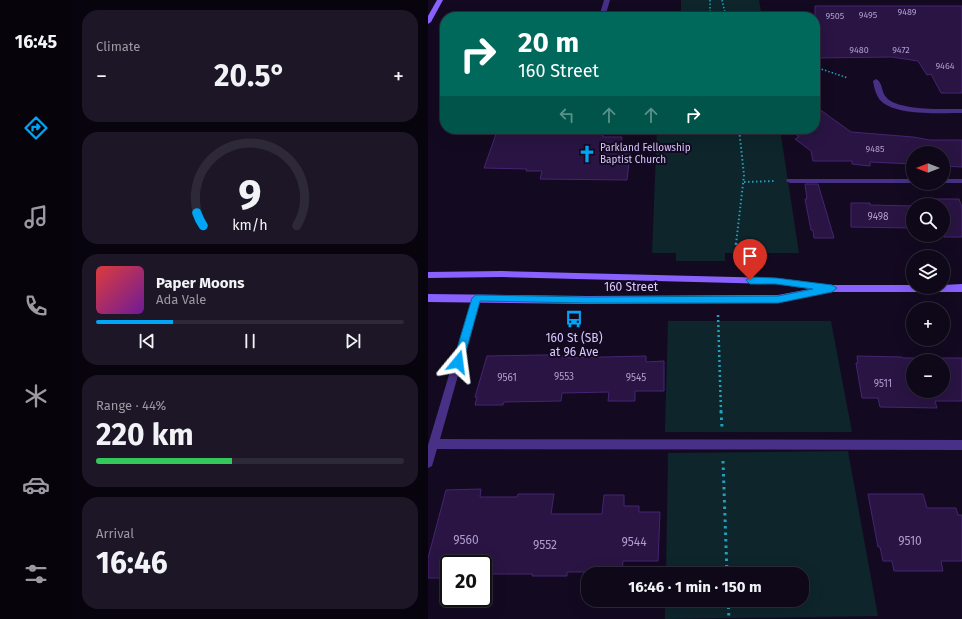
<!DOCTYPE html>
<meta charset="utf-8">
<style>
body{margin:0;font-family:"Fira Sans",sans-serif;background:#1c1626;color:#f1f3f6;height:100vh;display:flex;flex-direction:column;font-size:15px;white-space:nowrap}
*{box-sizing:border-box;margin:0}
p{font-size:13px;color:#9b9aa2}
.icon{flex:none;width:22px;height:22px;fill:none;stroke:currentColor;stroke-width:2;stroke-linecap:round;stroke-linejoin:round}
.map{position:relative;flex:1;overflow:hidden}
.drawer{display:flex;flex-direction:column;gap:10px;padding:10px;background:#08040e;width:356px}
.drawer>*{flex:none}
.banner{position:absolute;left:12px;top:12px;width:380px;height:122px;border-radius:16px;box-shadow:0 4px 16px #0002,0 0 0 1px #2e2938;background:#00695c;color:#fff;overflow:hidden}
.needle{width:26px;rotate:270deg}
.buttons{position:absolute;left:478px;top:146px;display:grid;gap:8px}
.buttons a{display:grid;place-items:center;width:44px;height:44px;border-radius:50%;background:#0e0819;box-shadow:0 4px 16px #0002,0 0 0 1px #2e2938;font-size:20px}
.speed{position:absolute;left:12px;top:555px;display:flex;gap:8px;font-size:20px;font-weight:700;text-align:center}
.speed>*{display:grid;place-content:center;width:52px;height:52px;border-radius:50%;background:#0e0819;box-shadow:0 4px 16px #0002,0 0 0 1px #2e2938;line-height:1}
.speed .limit{border:2px solid #111;border-radius:6px;background:#fff;color:#111}
.pin{position:absolute;display:grid;place-items:center;width:34px;height:34px;color:#fff;margin:-41px -17px;border-radius:50% 50% 50% 0;rotate:-45deg;box-shadow:0 0 4px #0007}
.pin .icon{rotate:45deg}
.me{position:absolute;width:44px;margin:-22px;rotate:16deg;stroke-linejoin:round;filter:drop-shadow(0 0 3px #0008)}
.turn{display:flex;align-items:center;gap:14px;height:84px;padding:0 12px;font-size:18px}
.turn .icon{width:52px;height:52px;stroke-width:2.5}
.turn b{display:block;font-size:28px;line-height:34px}
.lanes{display:flex;align-items:center;height:38px;padding:0 12px;background:#0003;justify-content:center;gap:20px;direction:ltr}
.lanes .off{opacity:.35}
.big{font-size:30px;font-weight:700;line-height:1.1}
.drawer .tile{flex:1;display:flex;flex-direction:column;justify-content:center;gap:6px;min-width:0;padding:0 14px;border-radius:16px;background:#1c1626}
.drawer .dial{align-items:center;gap:0}
.dial svg{height:104px;overflow:visible;fill:none;stroke:#2e2938;stroke-width:7;stroke-linecap:round;text-anchor:middle}
.dial text{fill:#f1f3f6;stroke:none}
.song{display:flex;align-items:center;gap:12px}
.cover{width:48px;height:48px;border-radius:6px;background:linear-gradient(135deg,hsl(0 70% 55%),hsl(280 70% 35%))}
.played{height:4px;border-radius:2px;background:linear-gradient(90deg,#00a5f5 25%,#2e2938 25%)}
.keys{display:flex;justify-content:space-around;direction:ltr}
.heat{display:flex;justify-content:space-between;align-items:center;font-size:22px;direction:ltr}
.charge{height:6px;border-radius:3px;background:linear-gradient(90deg,#34c759 44%,#2e2938 0)}
.trip{position:absolute;left:153px;top:567px;width:228px;height:40px;border-radius:16px;background:#0e0819;box-shadow:0 4px 16px #0002,0 0 0 1px #2e2938;font-weight:700;line-height:40px;text-align:center}
main{display:flex;flex:1;min-height:0}
.menu{display:flex;flex-direction:column;width:72px;justify-content:space-around;align-items:center;background:#06030a;color:#9b9aa2}
.menu .icon{width:28px;height:28px}
.menu .selected{color:#00a5f5}
.menu b{font-size:18px;color:#f1f3f6}
.map>svg:first-child{display:block}
.green{fill:#0d252b}
.building{fill:#291443;stroke:#452472;fill-rule:evenodd}
.lines{fill:none;stroke-linecap:round;stroke-linejoin:round}
.path-far3{stroke:#21a2bc;stroke-width:1.5;stroke-dasharray:1.5 2;stroke-linecap:butt}
.path-far2{stroke:#21a2bc;stroke-width:2;stroke-dasharray:1.5 2.5;stroke-linecap:butt}
.path-far1{stroke:#21a2bc;stroke-width:2.5;stroke-dasharray:2 3;stroke-linecap:butt}
.path{stroke:#21a2bc;stroke-width:3;stroke-dasharray:2.5 4;stroke-linecap:butt}
.service{fill:#473085;fill-rule:evenodd}
.minor{fill:#473085;fill-rule:evenodd}
.secondary{fill:#8961ff;fill-rule:evenodd}
.route{fill:#00a5f5;stroke:#006b9f}
.labels{text-anchor:middle;dominant-baseline:central;stroke-width:4;stroke-linejoin:round;paint-order:stroke}
.far-number-label{font-size:9px;fill:#af9cd0}
.far-poi-label{font-size:10px;fill:#dccaff;stroke:#130a21;text-anchor:start}
.number-label{font-size:10px;fill:#af9cd0}
.street-label{font-size:12px;fill:#dccaff;stroke:#130a21}
.poi-label{font-size:12px;fill:#dccaff;stroke:#130a21}
.near-number-label{font-size:12px;fill:#af9cd0}
</style>
<main>
<nav class="menu">
<b>16:45</b>
<svg class="icon selected" aria-label="directions" viewBox="0 0 24 24"><path d="M12 3l9 9-9 9-9-9zM9 14v-3h6M13 9l2 2-2 2"/></svg>
<svg class="icon" aria-label="music" viewBox="0 0 24 24"><path d="M9 18V5l10-2v13"/><circle cx="6" cy="18" r="3"/><circle cx="16" cy="16" r="3"/></svg>
<svg class="icon" aria-label="phone" viewBox="0 0 24 24"><path d="M5 4h4l2 5-3 2q2 4 5 5l2-3 5 2v4C11 20 4 13 5 4z"/></svg>
<svg class="icon" aria-label="climate" viewBox="0 0 24 24"><path d="M12 3v18M4 7l16 10M4 17L20 7"/></svg>
<svg class="icon" aria-label="car" viewBox="0 0 24 24"><path d="M5 17H2v-5l4-1 3-4h7l3 4 3 1v5h-3M9 17h6M6 11h13"/><circle cx="7" cy="17" r="2"/><circle cx="17" cy="17" r="2"/></svg>
<svg class="icon" aria-label="filters" viewBox="0 0 24 24"><path d="M4 7h16M4 17h16"/><circle cx="9" cy="7" r="2"/><circle cx="15" cy="17" r="2"/></svg>
</nav>
<section class="drawer">
<div class="tile"><p>Climate</p>
<div class="heat"><a>−</a><b class="big">20.5°</b><a>+</a></div>
</div>
<div class="tile dial"><svg viewBox="0 0 100 80">
<path d="M14 69A42 42 0 1 1 86 69"/>
<path d="M14 69A42 42 0 0 1 9 59" stroke="#00a5f5"/>
<text x="50" y="56" font-size="32" font-weight="700">9</text>
<text x="50" y="72" font-size="11">km/h</text>
</svg></div>
<div class="tile">
<div class="song"><i class="cover"></i><div><b>Paper Moons</b><p>Ada Vale</p></div></div>
<div class="played"></div>
<div class="keys"><svg class="icon" aria-label="previous" viewBox="0 0 24 24"><path d="M18 5L8 12l10 7zM5 5v14"/></svg><svg class="icon" aria-label="pause" viewBox="0 0 24 24"><path d="M8 5v14M16 5v14"/></svg><svg class="icon" aria-label="next" viewBox="0 0 24 24"><path d="M6 5l10 7-10 7zM19 5v14"/></svg></div>
</div>
<div class="tile"><p>Range · 44%</p><b class="big">220 km</b><div class="charge"></div></div>
<div class="tile"><p>Arrival</p><b class="big">16:46</b></div>
</section>
<div class="map">
<svg width="534" height="619" viewBox="0 0 534 619">
<rect width="100%" height="100%" fill="#130a21"/>
<!-- green -->
<g class="green">
<polygon points="253,0 331,0 334,17 253,17"/>
<polygon points="229,129 352,129 371,253 297,253 297,261 248,261 248,253 224,253"/>
<polygon points="240,321 403,321 424,432 237,432"/>
<polygon points="420,451 450,616 237,619 237,600 374,600 374,574 238,574 240,453"/>
</g>
<!-- building -->
<g class="building">
<polygon points="387,6 534,6 534,93 513,93 503,74 499,75 490,61 464,57 387,58"/>
<polygon points="387,106 423,132 485,137 502,140 534,140 534,167 515,166 515,153 485,153 485,164 442,162 442,166 424,164 424,161 385,161 383,151 367,139 371,137 366,133 375,129 387,129"/>
<polygon points="124,129 147,129 146,132 175,132 175,137 194,137 193,145 203,145 199,180 112,179 114,171 98,171 99,169 56,168 68,134 122,134"/>
<polygon points="377,184 390,184 406,238 386,238 385,230 383,230 377,199 379,199"/>
<polygon points="502,199 531,199 534,207 534,237 516,237 515,205 504,205"/>
<polygon points="423,203 442,203 442,205 485,206 485,228 423,227"/>
<polygon points="114,355 134,355 134,358 218,356 218,362 236,361 236,391 207,391 207,401 180,401 181,392 134,393 133,401 76,402 75,405 47,405 49,397 47,397 59,356"/>
<path d="M 429,356 L 474,357 L 475,358 L 534,358 L 534,401 L 507,401 L 509,408 L 452,407 L 450,398 L 434,398 L 428,363 L 430,363 ZM 485,361 L 515,361 L 515,391 L 485,391 Z"/>
<polygon points="53,489 52,497 89,497 90,494 126,494 123,514 174,514 176,495 196,495 196,506 211,506 211,512 232,512 230,561 195,561 194,572 139,572 139,576 104,576 105,574 55,574 55,564 21,564 21,572 19,578 0,578 0,558 18,490"/>
<polygon points="440,494 495,494 499,508 528,508 530,515 534,515 534,561 513,561 515,571 466,571 464,561 455,561 452,547 450,547"/>
</g>
<g class="lines">
<!-- path-far3 -->
<g class="path-far3">
<polyline points="282,0 282,17"/>
<polyline points="294,0 298,17"/>
<polyline points="387,67 420,78"/>
</g>
<!-- path-far2 -->
<g class="path-far2">
<polyline points="316,182 348,181"/>
<polyline points="308,244 316,175 311,129"/>
</g>
<!-- path-far1 -->
<g class="path-far1">
<polyline points="308,243 309,266"/>
<polyline points="290,315 293,412"/>
</g>
<!-- path -->
<g class="path">
<polyline points="293,411 294,428"/>
<polyline points="295,461 299,574"/>
<polyline points="300,600 301,619"/>
</g>
<!-- service -->
<g class="service">
<polygon points="359,179 485,179 485,183 486,183 362,183 358,181"/>
<polygon points="515,179 534,179 534,183 514,183 515,183"/>
<polygon points="48,295 52,298 12,439 534,440 534,450 9,449 4,466 0,468 0,445 44,298"/>
</g>
<!-- minor -->
<g class="minor">
<polygon points="176,0 182,0 177,17 171,17"/>
<path d="M 448,79 C 455,82 453,92 458,97 C 469,111 517,109 534,109 L 534,113 C 514,113 468,116 453,101 C 448,96 446,87 445,81 Z"/>
</g>
<!-- secondary -->
<g class="secondary">
<polygon points="9,0 15,0 3,22 0,24 0,16"/>
<polygon points="74,271 348,278 404,285 485,285 485,287 515,287 515,285 534,284 534,292 401,292 350,303 160,304 0,302 0,294 160,296 350,295 382,289 348,284 74,277 0,278 0,272"/>
</g>
</g>
<!-- route -->
<polygon class="route" points="322,277 348,278 404,285 409,288 404,292 350,303 160,303 52,301 35,362 33,365 26,365 25,362 44,298 48,295 160,297 350,296 385,289 348,284 322,284 318,280"/>
<!-- icons -->
<defs>
<g id="church-bare" transform="scale(1.38)"><path d="M-1.2-6h2.4v3.5h3.3v2.4h-3.3V6h-2.4V-.1h-3.3v-2.4h3.3Z" fill="#00a5f5" stroke="#130a21" stroke-width="2.5" paint-order="stroke"/></g>
<g id="bus-bare" transform="scale(1.38)"><path d="M-5-6H5V4H4V6H2V4H-2V6H-4V4H-5ZM-3.5-4V0h7V-4ZM-3.5 1.2v1.5H-2V1.2ZM2 1.2v1.5H3.5V1.2Z" fill="#00a5f5" stroke="#130a21" stroke-width="2.5" paint-order="stroke"/></g>
</defs>
<g fill-rule="evenodd">
<use href="#church-bare" x="159" y="154"/>
<use href="#bus-bare" x="146" y="319"/>
</g>
<g class="labels">
<!-- far-number labels -->
<g class="far-number-label">
<text x="479" y="12">9489</text>
<text x="440" y="15">9495</text>
<text x="407" y="16">9505</text>
<text x="431" y="50">9480</text>
<text x="473" y="50">9472</text>
<text x="517" y="66">9464</text>
<text x="447" y="149">9485</text>
</g>
<!-- far-poi labels -->
<g class="far-poi-label">
<text x="172" y="148">Parkland Fellowship<tspan x="172" dy="12">Baptist Church</tspan></text>
</g>
<!-- number labels -->
<g class="number-label">
<text x="450" y="217">9498</text>
<text x="136" y="377">9553</text>
<text x="79" y="378">9561</text>
<text x="208" y="378">9545</text>
<text x="455" y="384">9511</text>
</g>
<!-- street labels -->
<g class="street-label">
<text x="203" y="287">160 Street</text>
</g>
<!-- poi labels -->
<g class="poi-label">
<text x="146" y="338">160 St (SB)<tspan x="146" dy="14">at 96 Ave</tspan></text>
</g>
<!-- near-number labels -->
<g class="near-number-label">
<text x="38" y="540">9560</text>
<text x="482" y="541">9510</text>
<text x="206" y="542">9544</text>
<text x="117" y="545">9552</text>
</g>
</g>
</svg>
<div class="buttons">
<a><svg class="needle" viewBox="-14 -14 28 28"><path d="M0-13l5 13h-10z" fill="#e53935"/><path d="M0 13l5-13h-10z" fill="#9b9aa2"/></svg></a>
<a><svg class="icon" aria-label="search" viewBox="0 0 24 24"><circle cx="10" cy="10" r="6"/><path d="M15 15l6 6"/></svg></a>
<a><svg class="icon" aria-label="layers" viewBox="0 0 24 24"><path d="M12 4l9 5-9 5-9-5zM3 14l9 5 9-5"/></svg></a>
<a>+</a>
<a>−</a>
</div>
<div class="speed"><div class="limit">20</div></div>
<div class="pin" style="left:322px;top:280px;background:#d93025"><svg class="icon" aria-label="arrive" viewBox="0 0 24 24"><path d="M6 21V4h12l-3 4 3 4H6"/></svg></div>
<svg class="me" style="left:30px;top:362px" viewBox="-20 -20 40 40"><path d="M0-17L14 15 0 8-14 15z" fill="#00a5f5" stroke="#fff" stroke-width="4"/></svg>
<div class="trip">16:46 · 1 min · 150 m</div>
<div class="banner">
<div class="turn"><svg class="icon" aria-label="right" viewBox="0 0 24 24"><path d="M7 20v-9h11M14 6l5 5-5 5"/></svg><div><b>20 m</b>160 Street</div></div>
<div class="lanes"><svg class="icon off" aria-label="left" viewBox="0 0 24 24"><path d="M17 20v-9H6M10 6l-5 5 5 5"/></svg><svg class="icon off" aria-label="ahead" viewBox="0 0 24 24"><path d="M12 20V5M6 11l6-6 6 6"/></svg><svg class="icon off" aria-label="ahead" viewBox="0 0 24 24"><path d="M12 20V5M6 11l6-6 6 6"/></svg><svg class="icon" aria-label="right" viewBox="0 0 24 24"><path d="M7 20v-9h11M14 6l5 5-5 5"/></svg></div>
</div>
</div>
</main>
